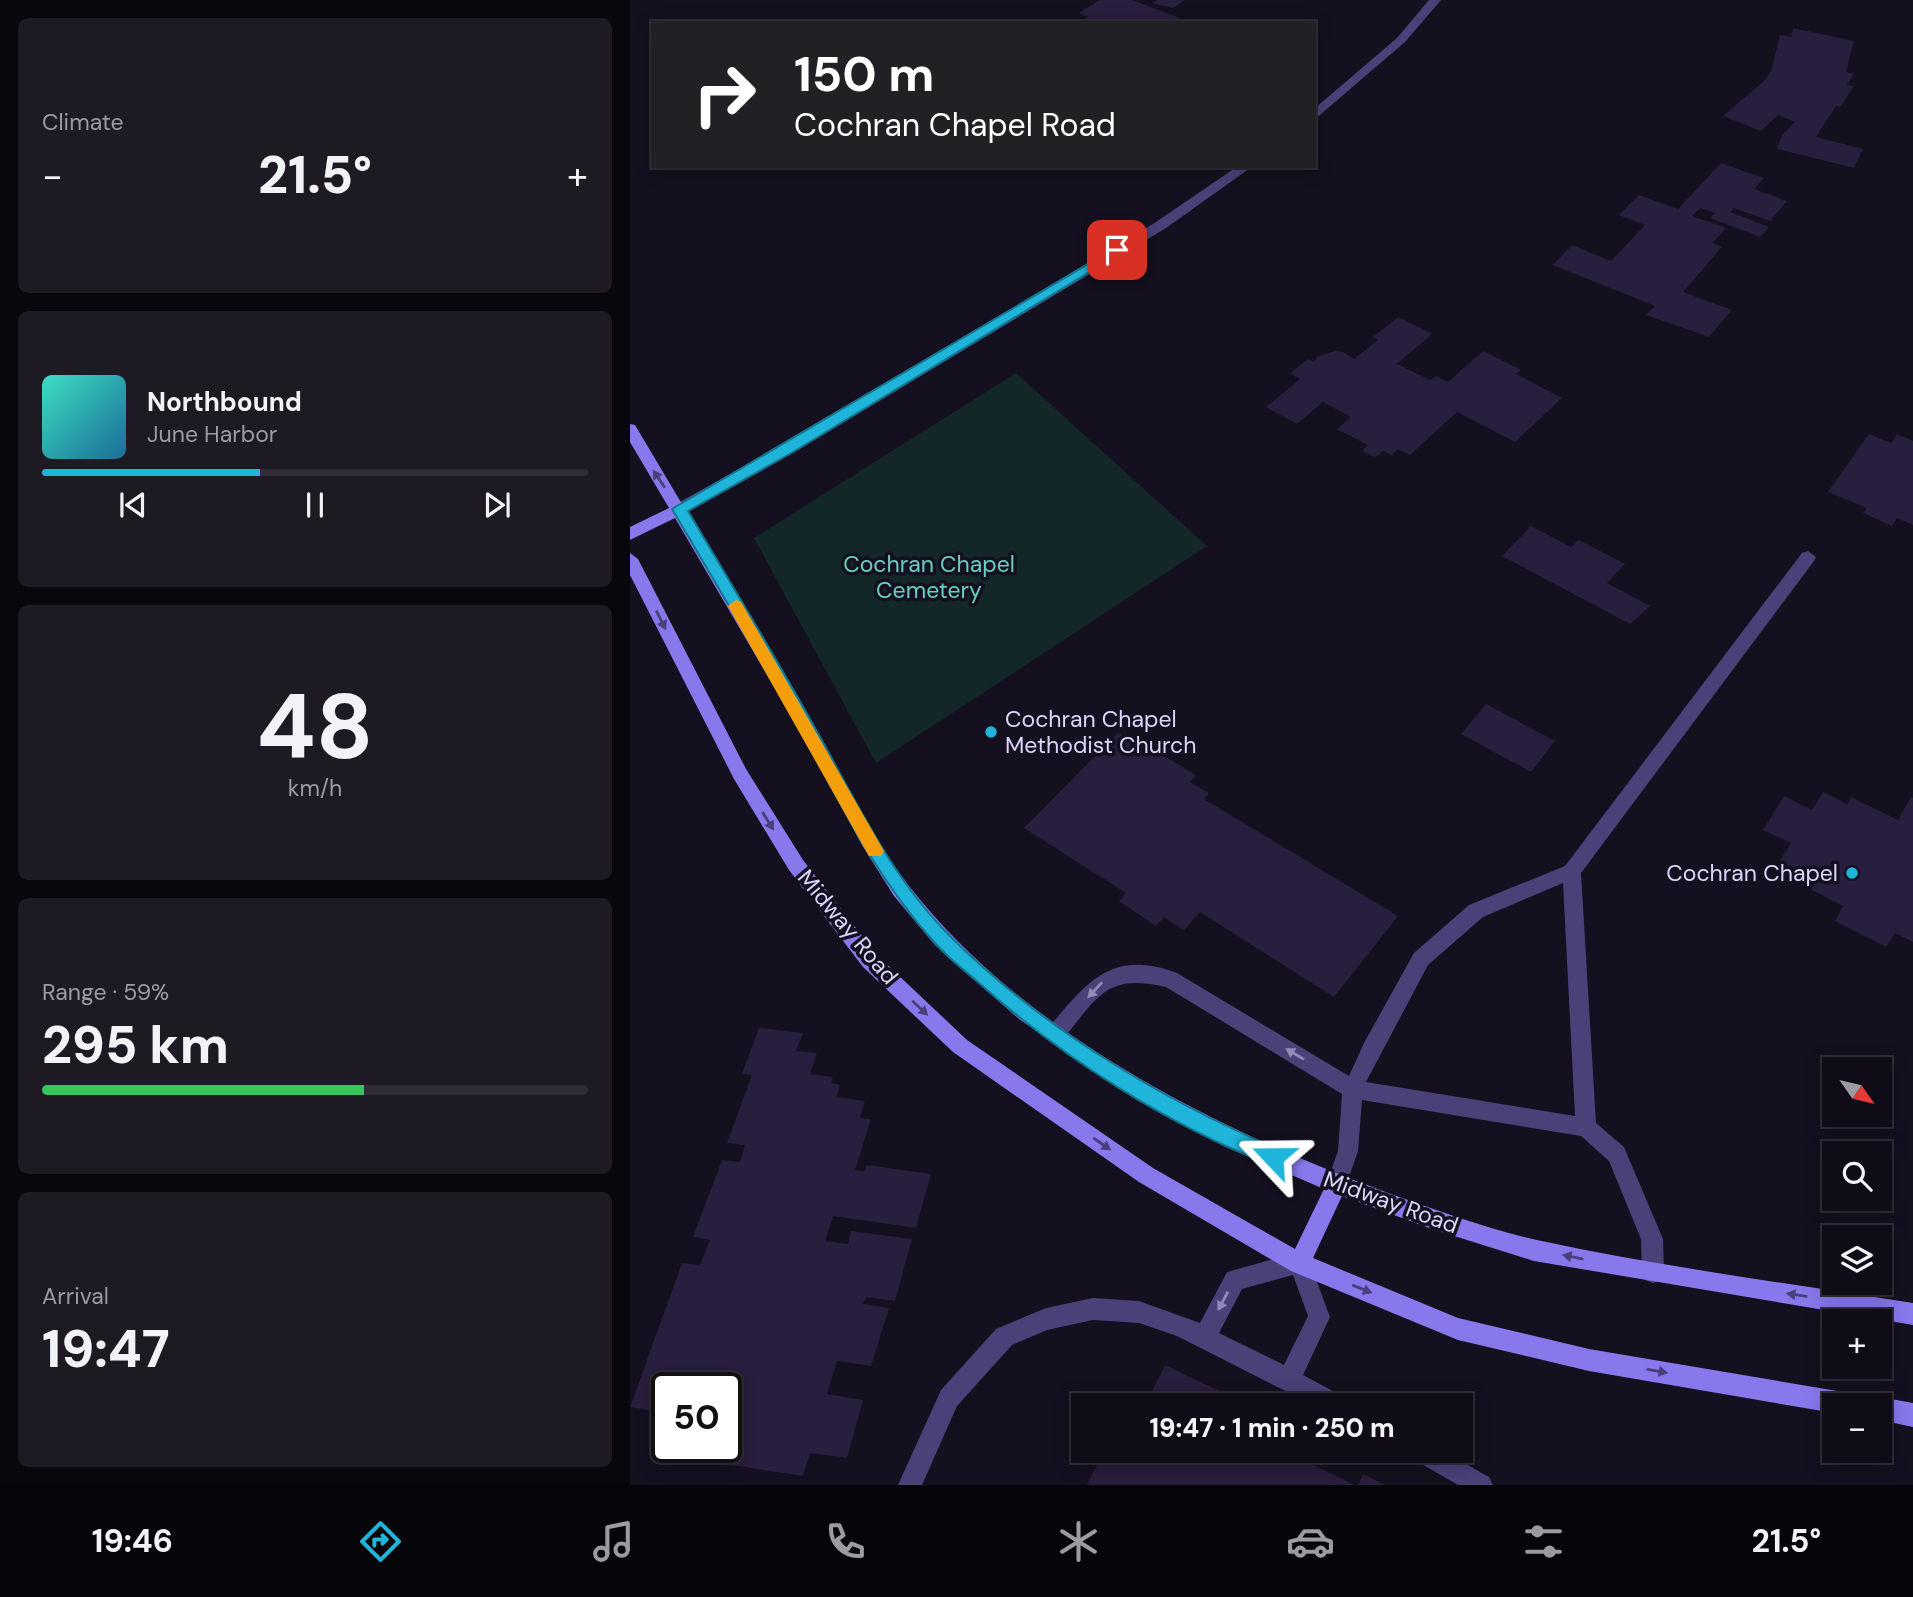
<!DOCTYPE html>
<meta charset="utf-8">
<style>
body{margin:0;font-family:"DM Sans",sans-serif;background:#1d1a24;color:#f1f3f6;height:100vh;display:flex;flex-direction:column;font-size:26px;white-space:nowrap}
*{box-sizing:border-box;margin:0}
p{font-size:23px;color:#9b9ba1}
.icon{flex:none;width:38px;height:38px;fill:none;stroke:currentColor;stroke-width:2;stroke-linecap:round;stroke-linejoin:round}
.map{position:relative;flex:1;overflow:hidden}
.side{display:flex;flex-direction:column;gap:18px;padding:18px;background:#08070d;width:630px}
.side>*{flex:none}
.hud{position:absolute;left:21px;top:21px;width:665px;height:147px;border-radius:0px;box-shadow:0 4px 18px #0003,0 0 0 2px #2f2c36;background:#202124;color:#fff;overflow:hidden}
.needle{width:46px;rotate:124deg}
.buttons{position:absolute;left:1192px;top:1057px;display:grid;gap:14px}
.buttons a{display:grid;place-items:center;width:70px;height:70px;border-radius:0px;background:#0f0c17;box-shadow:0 4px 18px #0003,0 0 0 2px #2f2c36;font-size:35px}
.speed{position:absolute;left:21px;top:1372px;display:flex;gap:14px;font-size:35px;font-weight:700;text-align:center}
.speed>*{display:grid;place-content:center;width:91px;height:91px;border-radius:50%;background:#0f0c17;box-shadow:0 4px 18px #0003,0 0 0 2px #2f2c36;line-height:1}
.speed .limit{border:4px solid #111;border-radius:10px;background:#fff;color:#111}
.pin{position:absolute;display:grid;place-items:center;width:60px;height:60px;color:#fff;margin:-30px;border-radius:14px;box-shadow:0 4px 10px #0006}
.me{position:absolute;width:77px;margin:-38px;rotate:293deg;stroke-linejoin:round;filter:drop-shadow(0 0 5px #0008)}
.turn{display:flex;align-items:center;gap:24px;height:147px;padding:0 28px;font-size:32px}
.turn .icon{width:91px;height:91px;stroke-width:2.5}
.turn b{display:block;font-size:49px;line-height:60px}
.big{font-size:52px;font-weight:800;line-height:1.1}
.side .tile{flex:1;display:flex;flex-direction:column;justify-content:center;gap:10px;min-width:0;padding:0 24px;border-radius:10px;background:#1d1a24}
.side .dial{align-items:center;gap:0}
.dial b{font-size:91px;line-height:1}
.song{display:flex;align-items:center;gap:21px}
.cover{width:84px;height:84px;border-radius:10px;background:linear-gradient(135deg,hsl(170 70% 55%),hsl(200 70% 35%))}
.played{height:7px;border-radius:4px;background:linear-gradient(90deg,#1fb4da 40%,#2f2c36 40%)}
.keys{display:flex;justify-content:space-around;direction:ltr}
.heat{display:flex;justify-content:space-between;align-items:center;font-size:38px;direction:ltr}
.charge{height:10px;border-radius:5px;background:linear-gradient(90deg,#34c759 59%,#2f2c36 0)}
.trip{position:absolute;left:441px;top:1393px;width:402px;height:70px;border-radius:0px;background:#0f0c17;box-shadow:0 4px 18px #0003,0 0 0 2px #2f2c36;font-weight:800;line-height:70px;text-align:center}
.tabs{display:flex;height:112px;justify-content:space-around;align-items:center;background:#060509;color:#9b9ba1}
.tabs .icon{width:49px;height:49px}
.tabs .on{color:#1fb4da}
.tabs b{font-size:32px;color:#f1f3f6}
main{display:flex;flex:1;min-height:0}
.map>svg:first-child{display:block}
.green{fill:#142728}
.building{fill:#281e3d}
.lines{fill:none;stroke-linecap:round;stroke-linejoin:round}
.service{fill:#494178;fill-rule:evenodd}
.minor{fill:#494178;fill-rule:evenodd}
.secondary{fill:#8778ec;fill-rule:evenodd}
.oneway{fill:#483f7b}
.oneway2{fill:#928ab8}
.route{fill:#1fb4da;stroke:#14758e;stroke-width:2}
.slow{fill:#f59e0b}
.poi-dot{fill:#1fb4da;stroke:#14101f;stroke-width:2.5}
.labels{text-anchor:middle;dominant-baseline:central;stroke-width:7;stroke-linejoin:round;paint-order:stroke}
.park-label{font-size:23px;fill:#6acec0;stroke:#14101f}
.poi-label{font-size:23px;fill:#dcd4f9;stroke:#14101f;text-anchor:start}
.street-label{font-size:23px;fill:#dcd4f9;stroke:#14101f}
</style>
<main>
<section class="side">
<div class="tile"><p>Climate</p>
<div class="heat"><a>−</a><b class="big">21.5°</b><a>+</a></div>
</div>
<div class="tile">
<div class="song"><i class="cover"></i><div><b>Northbound</b><p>June Harbor</p></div></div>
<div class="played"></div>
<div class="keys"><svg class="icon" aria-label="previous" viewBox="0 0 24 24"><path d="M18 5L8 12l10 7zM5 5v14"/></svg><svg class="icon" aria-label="pause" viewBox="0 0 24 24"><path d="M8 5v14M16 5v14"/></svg><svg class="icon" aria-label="next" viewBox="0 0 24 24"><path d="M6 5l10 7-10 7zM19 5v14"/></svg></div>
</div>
<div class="tile dial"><b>48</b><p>km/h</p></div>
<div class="tile"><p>Range · 59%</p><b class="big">295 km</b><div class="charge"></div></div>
<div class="tile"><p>Arrival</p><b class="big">19:47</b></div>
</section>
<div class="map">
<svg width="1283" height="1485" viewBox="0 0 1283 1485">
<rect width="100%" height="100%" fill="#14101f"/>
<!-- green -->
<polygon class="green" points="386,373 577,546 246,763 124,538"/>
<!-- building -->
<g class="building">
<polygon points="469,0 502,0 550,18 543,23 449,23 458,17 449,13"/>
<polygon points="527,0 555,0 543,8 522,3"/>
<polygon points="1163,28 1224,41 1216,72 1224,74 1217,85 1224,86 1210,107 1206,106 1186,137 1233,149 1224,168 1147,149 1152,135 1165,122 1148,115 1131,131 1093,116 1134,81 1141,71 1150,35 1161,37"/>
<polygon points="1091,163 1134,178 1124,189 1157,201 1140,221 1104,208 1100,212 1139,227 1130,237 1080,218 1085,213 1070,208 1062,216 1096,228 1083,243 1092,247 1053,292 1102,310 1079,337 1016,315 1025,306 923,265 942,245 981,261 1015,225 989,215 1009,195 1048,209"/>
<polygon points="768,317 802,334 767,364 800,380 806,376 818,382 853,351 891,370 886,374 932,398 885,442 827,412 780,455 768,449 762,455 753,451 745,457 732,451 738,445 707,429 721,417 693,402 667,424 636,407 670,379 660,373 678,359 684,362 688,356 705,351 713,352 724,359 748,340 743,337"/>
<polygon points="1239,434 1261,443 1267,434 1283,441 1283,525 1267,518 1262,526 1233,513 1237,508 1198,492"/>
<polygon points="901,526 941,547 949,540 995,564 977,583 1020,606 1000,624 872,556"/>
<polygon points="856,704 925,741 901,772 831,734"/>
<polygon points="488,733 508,745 511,742 566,775 560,782 579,793 574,799 768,916 704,997 570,912 554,930 534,917 526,926 489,901 496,893 394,828"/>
<polygon points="1193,792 1217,804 1221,797 1268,820 1281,797 1283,798 1283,942 1265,933 1256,947 1205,921 1213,906 1174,886 1177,881 1147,865 1161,843 1133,830 1154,796 1182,810"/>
<polygon points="129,1028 173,1033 166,1051 187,1053 180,1074 203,1077 201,1083 210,1085 206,1097 235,1101 230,1118 241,1119 225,1170 234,1171 237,1165 301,1174 286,1228 203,1216 195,1241 218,1244 221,1231 282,1239 265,1301 236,1297 233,1304 259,1308 241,1366 207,1361 197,1394 233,1400 217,1458 180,1453 173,1476 24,1453 36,1418 37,1447 96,1447 96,1388 37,1388 37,1413 0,1407 52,1263 70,1265 80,1240 63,1237 92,1160 110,1162 115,1145 97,1143 122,1075 112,1074"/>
<polygon points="535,1365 589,1391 584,1401 592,1405 515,1405"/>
<polygon points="459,1451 679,1451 675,1461 725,1485 457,1485 468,1463 456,1457"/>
<polygon points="733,1474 755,1485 728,1485"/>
</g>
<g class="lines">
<!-- service -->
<path class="service" d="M 1178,551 L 1186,557 L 1184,561 L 951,873 L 966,1123 L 994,1147 L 1033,1239 L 1034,1272 L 1031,1280 L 1023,1283 L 1015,1280 L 1012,1272 L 1011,1239 L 979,1161 L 951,1136 L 732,1100 L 728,1151 L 714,1191 L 707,1194 L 700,1191 L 696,1184 L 708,1151 L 712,1094 L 536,987 C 476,973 468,997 433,1039 L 426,1042 L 419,1039 L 416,1033 L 419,1027 C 458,981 482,949 547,973 L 719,1076 L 734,1043 L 784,953 L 839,905 L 935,866 L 1172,553 ZM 933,883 L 945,1116 L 736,1082 L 798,965 L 853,917 Z"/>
<!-- minor -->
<g class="minor">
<polygon points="799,0 811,0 775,42 684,120 684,109 767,38"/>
<polygon points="608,166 623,166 536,228 163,453 56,513 44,513 42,509 44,505 153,445 526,222"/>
<path d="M 669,1252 L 677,1255 L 700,1317 L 673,1375 L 714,1397 L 717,1405 L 683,1405 L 547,1336 L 509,1323 L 463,1320 L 417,1330 L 382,1345 L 327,1406 L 292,1485 L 268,1485 L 311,1390 L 366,1329 L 416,1308 L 463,1298 L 509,1301 L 570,1323 L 597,1272 ZM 663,1275 L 678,1316 L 654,1365 L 589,1333 L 612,1289 Z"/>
<polygon points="779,1451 813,1451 859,1477 863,1485 828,1485 783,1459"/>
</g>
<!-- secondary -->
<g class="secondary">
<path d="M 0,424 L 5,425 L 52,504 L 56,505 L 57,511 C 100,585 146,657 188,732 C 217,784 242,839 279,886 C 393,1033 587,1130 758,1193 C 807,1210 857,1229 907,1240 C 1031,1267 1158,1283 1283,1303 L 1283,1325 L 904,1261 L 802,1229 L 712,1196 L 683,1258 L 828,1318 L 959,1349 L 1225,1394 L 1233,1397 L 1236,1405 L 1204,1405 L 1204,1413 L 959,1371 L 828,1340 L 661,1271 L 509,1182 L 323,1052 L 233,967 L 159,870 L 104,779 L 0,575 L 0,553 L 8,559 L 116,769 L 173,860 L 247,955 L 337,1040 L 523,1168 L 665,1249 L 694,1189 L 594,1146 L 507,1100 L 389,1019 L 305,945 L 264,896 L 232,845 L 174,738 L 45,518 L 0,540 L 0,527 L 39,508 L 0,442 Z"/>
<polygon points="1250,1397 1283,1403 1283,1427 1250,1420 1250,1405 1240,1405 1242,1401"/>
</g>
</g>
<!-- one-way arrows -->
<defs><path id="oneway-solid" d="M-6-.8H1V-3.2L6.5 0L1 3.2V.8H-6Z" transform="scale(1.75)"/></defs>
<g class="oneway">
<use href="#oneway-solid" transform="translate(29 479) rotate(-124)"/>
<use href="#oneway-solid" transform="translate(31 620) rotate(63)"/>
<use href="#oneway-solid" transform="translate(138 821) rotate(58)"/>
<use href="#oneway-solid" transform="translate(290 1008) rotate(43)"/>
<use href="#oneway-solid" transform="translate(472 1144) rotate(35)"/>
<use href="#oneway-solid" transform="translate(943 1257) rotate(-169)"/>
<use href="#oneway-solid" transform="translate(732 1289) rotate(22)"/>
<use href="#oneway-solid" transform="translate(1167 1295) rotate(-171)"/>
<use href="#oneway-solid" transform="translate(1027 1371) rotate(10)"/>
</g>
<g class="oneway2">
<use href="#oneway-solid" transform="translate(465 990) rotate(133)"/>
<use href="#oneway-solid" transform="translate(665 1054) rotate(-149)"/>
<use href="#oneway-solid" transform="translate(593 1301) rotate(118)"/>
</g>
<!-- route -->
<path class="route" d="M 487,247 L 493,250 L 491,253 L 163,452 L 58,511 C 101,584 145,656 186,730 C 226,801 261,877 319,935 C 410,1027 532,1100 650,1150 L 653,1157 L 650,1163 L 643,1166 C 536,1124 434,1059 348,982 C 334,970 318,958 305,943 C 249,882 214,810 175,738 C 132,661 87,585 42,509 Z"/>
<!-- slow -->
<polygon class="slow" points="106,600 111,602 251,846 254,851 251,856 239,856 98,606"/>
<!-- markers -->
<g class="poi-dot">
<circle cx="361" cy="732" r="7"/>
<circle cx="1222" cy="873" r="7"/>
</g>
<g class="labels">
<!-- park labels -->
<g class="park-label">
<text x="299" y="564">Cochran Chapel<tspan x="299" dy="26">Cemetery</tspan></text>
</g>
<!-- poi labels -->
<g class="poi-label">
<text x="375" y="719">Cochran Chapel<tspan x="375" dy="26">Methodist Church</tspan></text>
<text x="1208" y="873" text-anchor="end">Cochran Chapel</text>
</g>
<!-- street labels -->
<g class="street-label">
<text transform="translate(218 927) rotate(50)">Midway Road</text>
<text transform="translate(761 1202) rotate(20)">Midway Road</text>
</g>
</g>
</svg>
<div class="buttons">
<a><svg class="needle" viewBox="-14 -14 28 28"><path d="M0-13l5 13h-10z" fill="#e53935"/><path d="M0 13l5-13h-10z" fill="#9b9ba1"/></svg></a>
<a><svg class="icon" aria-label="search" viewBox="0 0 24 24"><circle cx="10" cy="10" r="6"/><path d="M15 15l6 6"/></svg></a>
<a><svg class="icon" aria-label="layers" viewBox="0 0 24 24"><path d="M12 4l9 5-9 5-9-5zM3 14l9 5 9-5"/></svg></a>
<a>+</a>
<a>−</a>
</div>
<div class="speed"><div class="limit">50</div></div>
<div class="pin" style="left:487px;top:250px;background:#d93025"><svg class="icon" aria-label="arrive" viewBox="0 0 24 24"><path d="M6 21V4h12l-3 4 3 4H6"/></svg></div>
<svg class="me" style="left:643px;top:1157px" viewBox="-20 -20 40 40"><path d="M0-17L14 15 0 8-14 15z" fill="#1fb4da" stroke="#fff" stroke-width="4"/></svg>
<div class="trip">19:47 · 1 min · 250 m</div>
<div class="hud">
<div class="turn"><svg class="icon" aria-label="right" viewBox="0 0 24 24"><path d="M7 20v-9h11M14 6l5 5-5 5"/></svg><div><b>150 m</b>Cochran Chapel Road</div></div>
</div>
</div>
</main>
<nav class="tabs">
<b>19:46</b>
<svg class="icon on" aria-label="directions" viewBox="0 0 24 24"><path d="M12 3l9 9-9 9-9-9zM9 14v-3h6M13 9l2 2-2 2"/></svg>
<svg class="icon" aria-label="music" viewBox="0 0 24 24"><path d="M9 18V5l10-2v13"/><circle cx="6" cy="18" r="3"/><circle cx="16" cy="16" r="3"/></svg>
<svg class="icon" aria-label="phone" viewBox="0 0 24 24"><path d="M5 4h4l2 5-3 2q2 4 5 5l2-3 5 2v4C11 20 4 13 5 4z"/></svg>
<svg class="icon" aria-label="climate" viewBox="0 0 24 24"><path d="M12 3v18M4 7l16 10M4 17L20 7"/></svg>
<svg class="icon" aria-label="car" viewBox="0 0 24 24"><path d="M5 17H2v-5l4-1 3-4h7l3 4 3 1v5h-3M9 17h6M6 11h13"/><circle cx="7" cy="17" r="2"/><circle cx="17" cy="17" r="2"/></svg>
<svg class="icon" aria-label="filters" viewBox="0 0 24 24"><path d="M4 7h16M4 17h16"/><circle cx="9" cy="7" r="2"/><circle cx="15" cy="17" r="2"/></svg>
<b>21.5°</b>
</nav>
